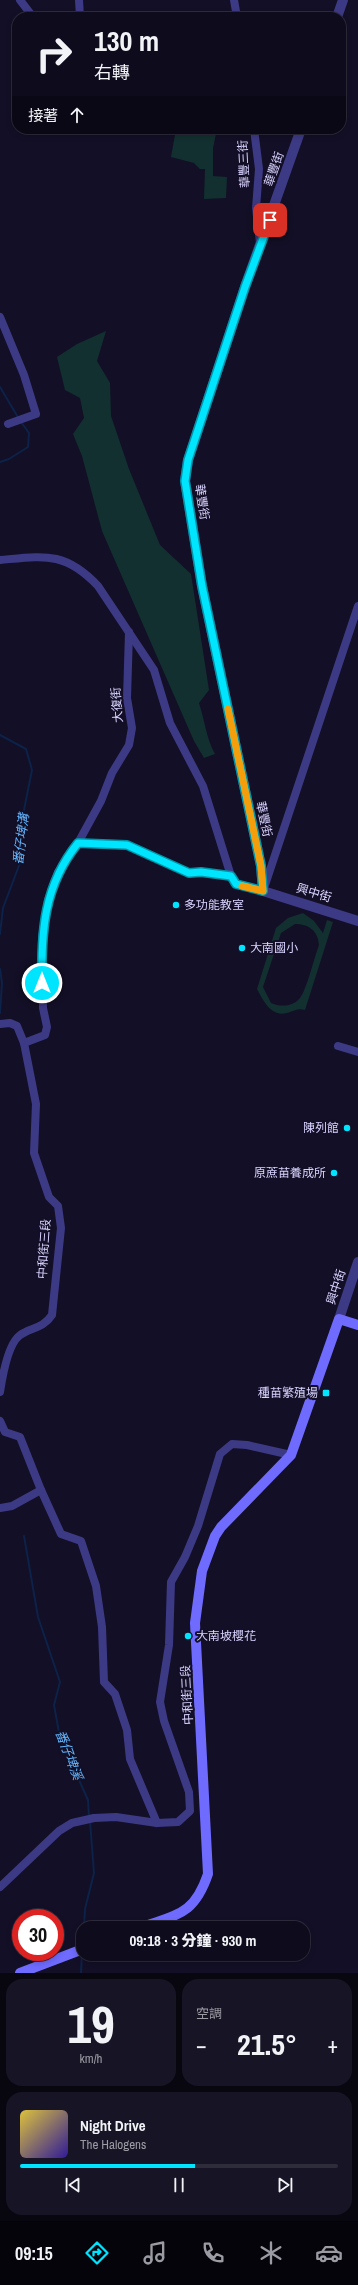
<!DOCTYPE html>
<html lang="zh-TW">
<meta charset="utf-8">
<style>
body{margin:0;font-family:"Archivo Narrow","Noto Sans TC",sans-serif;background:#171425;color:#f1f3f6;height:100vh;display:flex;flex-direction:column;font-size:15px;white-space:nowrap}
*{box-sizing:border-box;margin:0}
p{font-size:13px;color:#9b9ba3}
.icon{flex:none;width:22px;height:22px;fill:none;stroke:currentColor;stroke-width:2;stroke-linecap:round;stroke-linejoin:round}
.map{position:relative;height:1973px;overflow:hidden}
.sheet{display:flex;flex-direction:column;gap:6px;padding:6px;background:#08060f;flex:1}
.sheet>*{flex:none}
.banner{position:absolute;left:12px;top:12px;width:334px;height:122px;border-radius:16px;box-shadow:0 2px 6px #0003,0 0 0 1px #2e2b3b;background:#0e0b1c;color:#f1f3f6;overflow:hidden}
.speed{position:absolute;left:12px;top:1909px;display:flex;gap:8px;font-size:20px;font-weight:700;text-align:center}
.speed>*{display:grid;place-content:center;width:52px;height:52px;border-radius:50%;background:#0e0b1c;box-shadow:0 2px 6px #0003,0 0 0 1px #2e2b3b;line-height:1}
.speed .limit{border:6px solid #d22;background:#fff;color:#111}
.pin{position:absolute;display:grid;place-items:center;width:34px;height:34px;color:#fff;margin:-17px;border-radius:8px;box-shadow:0 2px 6px #0006}
.me{position:absolute;width:44px;margin:-22px;rotate:0deg;stroke-linejoin:round;filter:drop-shadow(0 0 3px #0008)}
.turn{display:flex;align-items:center;gap:14px;height:84px;padding:0 16px;font-size:18px}
.turn .icon{width:52px;height:52px;stroke-width:2.5}
.turn b{display:block;font-size:28px;line-height:34px}
.then{display:flex;align-items:center;height:38px;padding:0 16px;background:#0003;gap:8px;font-size:15px}
.big{font-size:30px;font-weight:800;line-height:1.1}
.sheet .tile{flex:1;display:flex;flex-direction:column;justify-content:center;gap:6px;min-width:0;padding:0 14px;border-radius:16px;background:#171425}
.sheet .dial{align-items:center;gap:0}
.dial b{font-size:52px;line-height:1}
.song{display:flex;align-items:center;gap:12px}
.cover{width:48px;height:48px;border-radius:6px;background:linear-gradient(135deg,hsl(50 70% 55%),hsl(250 70% 35%))}
.played{height:4px;border-radius:2px;background:linear-gradient(90deg,#00e5ff 55%,#2e2b3b 55%)}
.keys{display:flex;justify-content:space-around;direction:ltr}
.heat{display:flex;justify-content:space-between;align-items:center;font-size:22px;direction:ltr}
.sheet .tiles{flex:1;display:grid;gap:6px;grid-template-columns:1fr 1fr}
.tile:last-child{grid-column:span 2}
.trip{position:absolute;left:76px;top:1921px;width:234px;height:40px;border-radius:16px;background:#0e0b1c;box-shadow:0 2px 6px #0003,0 0 0 1px #2e2b3b;font-weight:800;line-height:40px;text-align:center}
.menu{display:flex;height:64px;justify-content:space-around;align-items:center;background:#06040b;color:#9b9ba3}
.menu .icon{width:28px;height:28px}
.menu .active{color:#00e5ff}
.menu b{font-size:18px;color:#f1f3f6}
.map>svg:first-child{display:block}
.green{fill:#12302f;fill-rule:evenodd}
.lines{fill:none;stroke-linecap:round;stroke-linejoin:round}
.stream{stroke:#0c2248;stroke-width:2}
.minor{stroke:#3d3a85;stroke-width:8}
.tertiary{stroke:#3d3a85;stroke-width:10}
.secondary{stroke:#6f6bff;stroke-width:10}
.route-casing{stroke:#0095a6;stroke-width:10}
.route{stroke:#00e5ff;stroke-width:7}
.slow{stroke:#f59e0b;stroke-width:7}
.poi-dot{fill:#00e5ff;stroke:#130f26;stroke-width:1.5}
.labels{text-anchor:middle;dominant-baseline:central;stroke-width:4;stroke-linejoin:round;paint-order:stroke}
.street-label{font-size:12px;fill:#d9d4ff;stroke:#130f26}
.poi-label{font-size:12px;fill:#d9d4ff;stroke:#130f26;text-anchor:start}
.water-label{font-size:13px;font-style:italic;fill:#62b6ff;stroke:#130f26}
</style>
<div class="map">
<svg width="358" height="1973" viewBox="0 0 358 1973">
<rect width="100%" height="100%" fill="#130f26"/>
<!-- green -->
<g class="green">
<polygon points="176,129 217,129 213,148 213,176 227,177 226,198 204,199 205,169 200,169 194,163 171,157"/>
<path d="M 106,331 L 97,361 L 110,383 L 111,416 L 129,469 L 160,545 L 191,574 L 209,690 L 199,703 C 205,721 206,738 215,754 L 204,758 L 194,741 L 102,531 L 82,456 L 73,434 L 84,418 L 80,398 L 65,390 L 57,357 L 77,344 Z"/>
<path d="M 303,913 L 314,921 L 323,933 L 327,920 L 333,922 L 305,1010 C 298,1008 296,1010 290,1012 C 272,1019 264,1002 257,989 L 276,928 L 288,918 ZM 295,924 C 308,924 318,930 319,945 C 314,958 307,989 300,998 C 293,1007 280,1007 271,1003 L 263,987 L 281,933 Z"/>
</g>
<g class="lines">
<!-- stream -->
<g class="stream">
<polyline points="0,387 19,419"/>
<polyline points="0,462 9,459 28,447 29,433 21,422"/>
<polyline points="0,735 26,749 32,770 19,835 20,863 3,908 0,934"/>
<polyline points="0,969 2,983 0,1013"/>
<polyline points="24,1536 38,1617 60,1682 54,1705 60,1738 88,1800 89,1817"/>
<polyline points="84,1928 85,1909 94,1873 90,1821"/>
<polyline points="82,1947 83,1936"/>
<polyline points="81,1973 82,1953"/>
</g>
<!-- minor -->
<g class="minor">
<polyline points="20,0 33,17"/>
<polyline points="79,0 80,17"/>
<polyline points="234,0 237,17"/>
<polyline points="254,129 259,169 256,208 260,243"/>
<polyline points="0,317 24,375 36,414 8,424"/>
<path d="M 0,560 C 44,556 65,551 98,586 L 154,670 L 170,723 L 203,786 L 231,876 L 236,884 L 263,891 L 358,606"/>
<polyline points="78,843 127,845 189,873 201,872 231,876"/>
<path d="M 0,1024 L 10,1023 L 17,1026 L 24,1043 L 36,1104 L 34,1153 L 49,1197 L 58,1206 L 61,1228 L 52,1315 C 42,1330 30,1327 19,1336 C 8,1345 2,1379 0,1392"/>
<polyline points="24,1043 45,1035 47,1027 43,1008 42,937 48,900 58,872 78,843 101,801 112,773 129,745 132,728 127,698 129,632"/>
<polyline points="338,1046 358,1052"/>
<polyline points="0,1421 5,1432 20,1437 41,1490 61,1534 81,1541 96,1586 102,1627 104,1682 115,1694 127,1730 130,1759 157,1823"/>
<polyline points="0,1508 12,1506 41,1490"/>
<polyline points="0,1887 59,1831 72,1823 94,1818 116,1817 157,1823 178,1822 190,1811 189,1792 164,1721 160,1702 169,1645 171,1582 185,1557 198,1526 220,1454 232,1444 247,1445 291,1455"/>
</g>
<!-- tertiary -->
<g class="tertiary">
<polyline points="337,17 343,0"/>
<polyline points="301,129 245,287 188,460 185,481 202,586 261,866 263,891 358,921"/>
<polyline points="339,1319 358,1262"/>
</g>
<!-- secondary -->
<g class="secondary">
<path d="M 140,1928 C 178,1914 194,1915 208,1874 L 195,1623 L 202,1571 L 215,1536 L 221,1527 L 291,1455 L 339,1319 L 358,1325"/>
<polyline points="20,1973 83,1949"/>
</g>
</g>
<g class="lines">
<!-- route casing -->
<g class="route-casing">
<path id="route" d="M 42,983 C 41,931 44,885 78,843 L 127,845 L 189,873 L 201,872 L 231,876 L 236,884 L 263,891 L 261,866 L 202,586 L 185,481 L 188,460 L 245,287 L 270,220"/>
</g>
<!-- route -->
<use href="#route" class="route"/>
<!-- slow -->
<polyline class="slow" points="228,709 261,866 263,891 242,886"/>
</g>
<!-- markers -->
<g class="poi-dot">
<circle cx="176" cy="905" r="4"/>
<circle cx="242" cy="948" r="4"/>
<circle cx="347" cy="1128" r="4"/>
<circle cx="334" cy="1173" r="4"/>
<rect x="322" y="1389" width="8" height="8" rx="2"/>
<circle cx="188" cy="1636" r="4"/>
</g>
<g class="labels">
<!-- street labels -->
<g class="street-label">
<text transform="translate(244 164) rotate(-93)">華豐三街</text>
<text transform="translate(274 169) rotate(-71)">華豐街</text>
<text transform="translate(202 502) rotate(81)">華豐街</text>
<text transform="translate(117 705) rotate(-95)">大復街</text>
<text transform="translate(264 819) rotate(78)">華豐街</text>
<text transform="translate(314 893) rotate(17)">興中街</text>
<text transform="translate(44 1249) rotate(-86)">中和街三段</text>
<text transform="translate(336 1287) rotate(-72)">興中街</text>
<text transform="translate(187 1695) rotate(-93)">中和街三段</text>
</g>
<!-- poi labels -->
<g class="poi-label">
<text x="184" y="905">多功能教室</text>
<text x="250" y="948">大南國小</text>
<text x="339" y="1128" text-anchor="end">陳列館</text>
<text x="326" y="1173" text-anchor="end">原蔗苗養成所</text>
<text x="318" y="1393" text-anchor="end">種苗繁殖場</text>
<text x="196" y="1636">大南坡櫻花</text>
</g>
<!-- water labels -->
<g class="water-label">
<text transform="translate(21 839) rotate(-83)">番仔埤溝</text>
<text transform="translate(69 1755) rotate(69)">番仔埤溪</text>
</g>
</g>
</svg>
<div class="speed"><div class="limit">30</div></div>
<div class="pin" style="left:270px;top:220px;background:#d93025"><svg class="icon" aria-label="arrive" viewBox="0 0 24 24"><path d="M6 21V4h12l-3 4 3 4H6"/></svg></div>
<svg class="me" style="left:42px;top:983px" viewBox="-20 -20 40 40"><circle r="17" fill="#00e5ff" stroke="#fff" stroke-width="3"/><path d="M0-11L8 9 0 5-8 9z" fill="#fff"/></svg>
<div class="trip">09:18 · 3 分鐘 · 930 m</div>
<div class="banner">
<div class="turn"><svg class="icon" aria-label="right" viewBox="0 0 24 24"><path d="M7 20v-9h11M14 6l5 5-5 5"/></svg><div><b>130 m</b>右轉</div></div>
<div class="then">接著<svg class="icon" aria-label="ahead" viewBox="0 0 24 24"><path d="M12 20V5M6 11l6-6 6 6"/></svg></div>
</div>
</div>
<section class="sheet">
<div class="tiles">
<div class="tile dial"><b>19</b><p>km/h</p></div>
<div class="tile"><p>空調</p>
<div class="heat"><a>−</a><b class="big">21.5°</b><a>+</a></div>
</div>
<div class="tile">
<div class="song"><i class="cover"></i><div><b>Night Drive</b><p>The Halogens</p></div></div>
<div class="played"></div>
<div class="keys"><svg class="icon" aria-label="previous" viewBox="0 0 24 24"><path d="M18 5L8 12l10 7zM5 5v14"/></svg><svg class="icon" aria-label="pause" viewBox="0 0 24 24"><path d="M8 5v14M16 5v14"/></svg><svg class="icon" aria-label="next" viewBox="0 0 24 24"><path d="M6 5l10 7-10 7zM19 5v14"/></svg></div>
</div>
</div>
</section>
<nav class="menu">
<b>09:15</b>
<svg class="icon active" aria-label="directions" viewBox="0 0 24 24"><path d="M12 3l9 9-9 9-9-9zM9 14v-3h6M13 9l2 2-2 2"/></svg>
<svg class="icon" aria-label="music" viewBox="0 0 24 24"><path d="M9 18V5l10-2v13"/><circle cx="6" cy="18" r="3"/><circle cx="16" cy="16" r="3"/></svg>
<svg class="icon" aria-label="phone" viewBox="0 0 24 24"><path d="M5 4h4l2 5-3 2q2 4 5 5l2-3 5 2v4C11 20 4 13 5 4z"/></svg>
<svg class="icon" aria-label="climate" viewBox="0 0 24 24"><path d="M12 3v18M4 7l16 10M4 17L20 7"/></svg>
<svg class="icon" aria-label="car" viewBox="0 0 24 24"><path d="M5 17H2v-5l4-1 3-4h7l3 4 3 1v5h-3M9 17h6M6 11h13"/><circle cx="7" cy="17" r="2"/><circle cx="17" cy="17" r="2"/></svg>
</nav>
